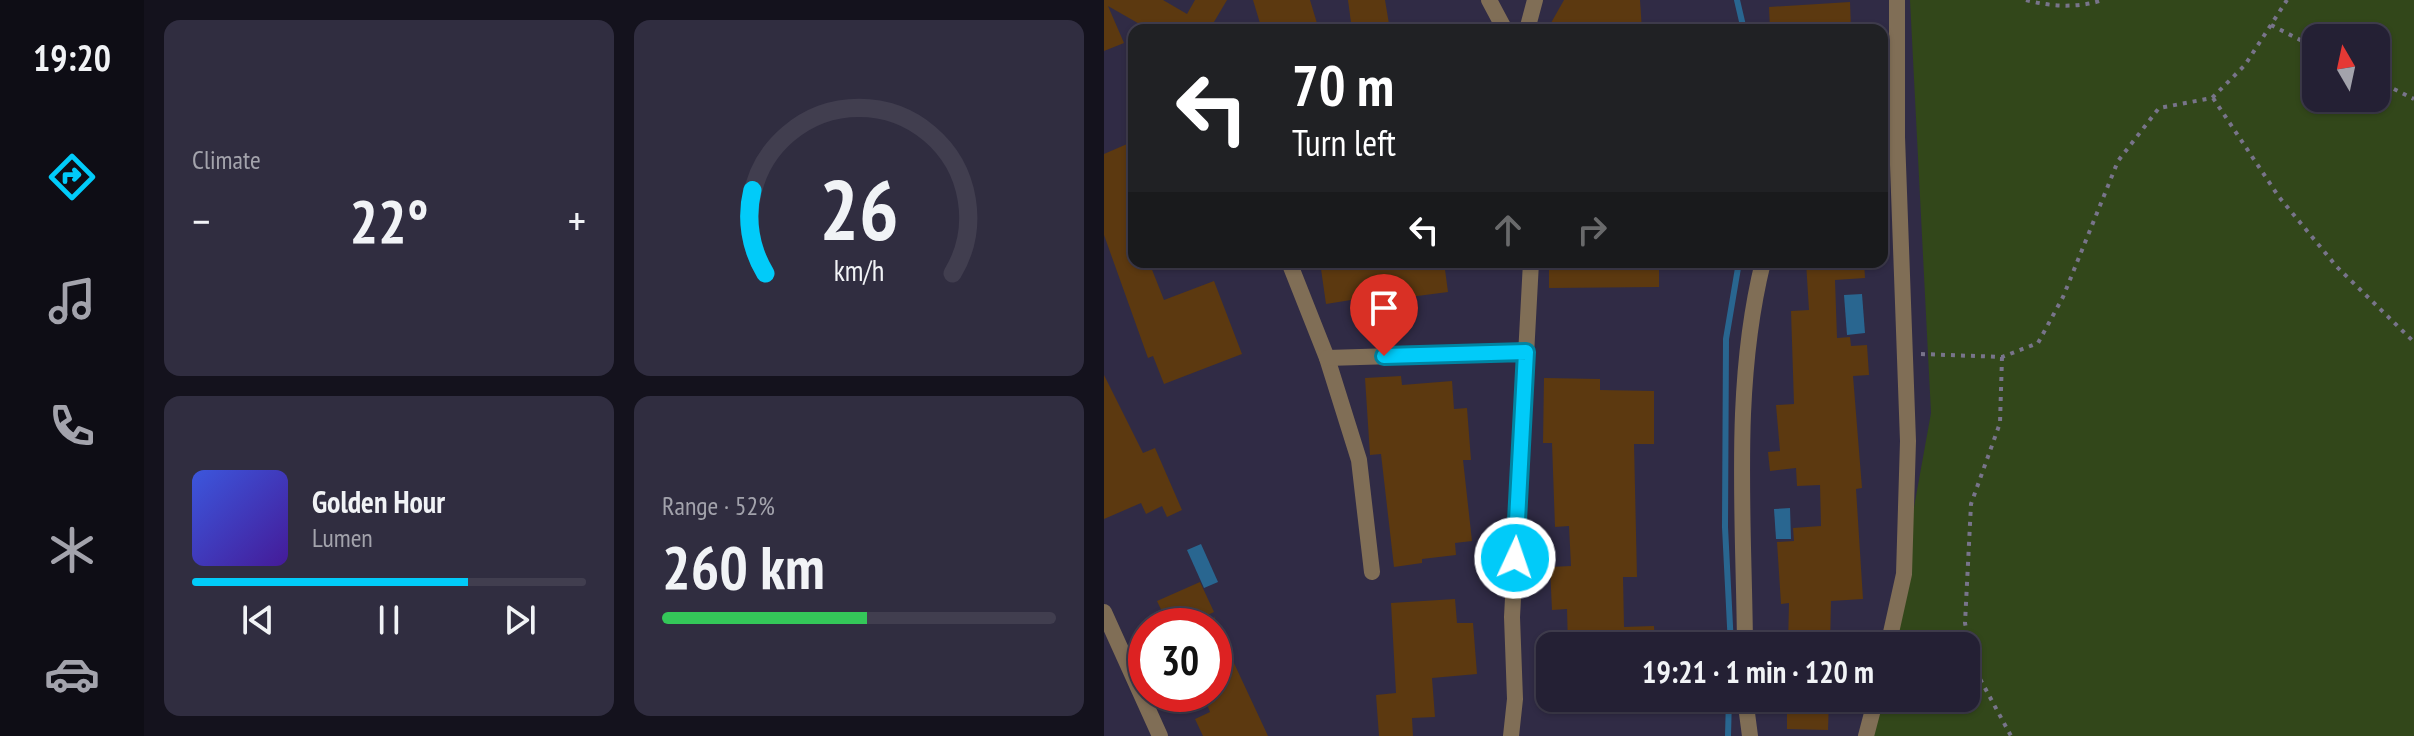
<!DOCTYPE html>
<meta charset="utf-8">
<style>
body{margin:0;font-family:"PT Sans Narrow",sans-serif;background:#302d40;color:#f1f3f6;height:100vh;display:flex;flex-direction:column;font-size:30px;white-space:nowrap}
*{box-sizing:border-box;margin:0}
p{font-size:26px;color:#a3a3ac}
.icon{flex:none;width:44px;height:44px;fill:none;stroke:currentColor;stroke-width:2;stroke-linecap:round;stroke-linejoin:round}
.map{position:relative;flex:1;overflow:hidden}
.side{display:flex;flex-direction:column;gap:20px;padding:20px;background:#14121d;width:960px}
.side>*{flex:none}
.hud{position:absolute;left:24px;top:24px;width:760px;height:244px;border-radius:16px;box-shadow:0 2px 6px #0004,0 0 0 2px #413e4f;background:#202124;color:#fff;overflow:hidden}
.needle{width:52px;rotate:351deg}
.controls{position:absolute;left:1198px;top:24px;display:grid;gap:16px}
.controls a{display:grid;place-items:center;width:88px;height:88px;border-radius:16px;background:#242034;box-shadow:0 2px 6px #0004,0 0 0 2px #413e4f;font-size:40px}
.speed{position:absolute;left:24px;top:608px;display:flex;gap:16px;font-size:40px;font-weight:700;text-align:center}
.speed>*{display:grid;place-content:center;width:104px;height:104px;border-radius:50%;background:#242034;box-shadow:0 2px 6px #0004,0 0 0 2px #413e4f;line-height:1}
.speed .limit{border:12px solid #d22;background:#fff;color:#111}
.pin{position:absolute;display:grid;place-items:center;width:68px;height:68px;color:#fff;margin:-82px -34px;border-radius:50% 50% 50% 0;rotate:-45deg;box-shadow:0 0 8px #0007}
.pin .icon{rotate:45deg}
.me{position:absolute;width:88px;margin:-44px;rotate:3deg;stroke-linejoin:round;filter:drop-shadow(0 0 6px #0008)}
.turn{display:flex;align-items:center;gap:28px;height:168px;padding:0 32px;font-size:36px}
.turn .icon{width:104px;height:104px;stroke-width:2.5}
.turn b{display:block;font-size:56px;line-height:68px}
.lanes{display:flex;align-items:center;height:76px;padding:0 32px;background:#0003;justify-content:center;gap:40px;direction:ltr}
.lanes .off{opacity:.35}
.big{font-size:60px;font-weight:700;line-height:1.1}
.side .card{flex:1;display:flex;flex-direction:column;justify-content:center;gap:12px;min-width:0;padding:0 28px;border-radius:16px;background:#302d40}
.side .dial{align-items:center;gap:0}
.dial svg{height:208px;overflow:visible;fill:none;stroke:#413e4f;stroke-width:7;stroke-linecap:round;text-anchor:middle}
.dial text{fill:#f1f3f6;stroke:none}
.song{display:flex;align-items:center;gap:24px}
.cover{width:96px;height:96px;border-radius:12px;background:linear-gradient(135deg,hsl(230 70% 55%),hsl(260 70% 35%))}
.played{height:8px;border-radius:4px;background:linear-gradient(90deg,#01cbf9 70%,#413e4f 70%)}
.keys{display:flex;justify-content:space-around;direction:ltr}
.heat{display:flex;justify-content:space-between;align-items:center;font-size:44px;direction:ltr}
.charge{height:12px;border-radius:6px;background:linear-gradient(90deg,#34c759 52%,#413e4f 0)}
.side .tiles{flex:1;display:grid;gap:20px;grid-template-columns:repeat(2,1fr)}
.trip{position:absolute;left:432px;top:632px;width:444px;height:80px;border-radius:16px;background:#242034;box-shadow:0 2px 6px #0004,0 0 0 2px #413e4f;font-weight:700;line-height:80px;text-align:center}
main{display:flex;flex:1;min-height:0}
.tab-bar{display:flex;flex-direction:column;width:144px;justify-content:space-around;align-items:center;background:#0e0d15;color:#a3a3ac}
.tab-bar .icon{width:56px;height:56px}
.tab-bar .active{color:#01cbf9}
.tab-bar b{font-size:36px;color:#f1f3f6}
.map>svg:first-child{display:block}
.green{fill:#32471a;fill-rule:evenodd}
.water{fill:#296690}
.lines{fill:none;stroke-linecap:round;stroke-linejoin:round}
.stream{stroke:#296690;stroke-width:6}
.building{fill:#5c3910}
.path{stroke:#78748a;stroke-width:4;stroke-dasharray:4 6;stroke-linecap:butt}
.minor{stroke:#806e56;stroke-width:16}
.route-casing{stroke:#0184a2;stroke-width:20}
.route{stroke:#01cbf9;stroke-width:14}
</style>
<main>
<nav class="tab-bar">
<b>19:20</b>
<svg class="icon active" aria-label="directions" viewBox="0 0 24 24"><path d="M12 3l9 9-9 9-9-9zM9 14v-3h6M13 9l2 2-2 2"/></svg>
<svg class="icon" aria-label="music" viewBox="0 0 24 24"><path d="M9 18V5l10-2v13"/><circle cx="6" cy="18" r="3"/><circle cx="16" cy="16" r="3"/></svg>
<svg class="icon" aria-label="phone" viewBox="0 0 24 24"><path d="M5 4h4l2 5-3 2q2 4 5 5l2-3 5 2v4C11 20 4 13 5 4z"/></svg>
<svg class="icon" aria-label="climate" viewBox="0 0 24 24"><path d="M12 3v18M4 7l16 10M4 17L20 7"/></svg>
<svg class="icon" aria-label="car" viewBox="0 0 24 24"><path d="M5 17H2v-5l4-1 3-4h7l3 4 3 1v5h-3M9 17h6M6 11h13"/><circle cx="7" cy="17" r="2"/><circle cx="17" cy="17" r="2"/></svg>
</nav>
<section class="side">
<div class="tiles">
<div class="card"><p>Climate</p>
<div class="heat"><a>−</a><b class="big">22°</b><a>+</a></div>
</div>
<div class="card dial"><svg viewBox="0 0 100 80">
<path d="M14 69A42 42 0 1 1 86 69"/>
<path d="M14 69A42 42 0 0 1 9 37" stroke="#01cbf9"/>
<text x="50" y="56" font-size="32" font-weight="700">26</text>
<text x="50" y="72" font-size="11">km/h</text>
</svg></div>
<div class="card">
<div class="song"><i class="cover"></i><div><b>Golden Hour</b><p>Lumen</p></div></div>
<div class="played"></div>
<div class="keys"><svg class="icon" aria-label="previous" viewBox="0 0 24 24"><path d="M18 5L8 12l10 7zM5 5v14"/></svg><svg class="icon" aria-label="pause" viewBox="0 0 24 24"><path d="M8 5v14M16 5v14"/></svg><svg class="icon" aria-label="next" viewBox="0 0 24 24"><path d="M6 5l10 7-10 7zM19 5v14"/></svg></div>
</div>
<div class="card"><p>Range · 52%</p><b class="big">260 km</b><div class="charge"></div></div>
</div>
</section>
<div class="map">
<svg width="1310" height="736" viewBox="0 0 1310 736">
<rect width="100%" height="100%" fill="#302b45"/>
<!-- green -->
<path class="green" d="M 806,0 L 1310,0 L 1310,736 L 769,736 L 776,698 L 862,698 L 862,646 L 785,646 L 827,413 ZM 1212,38 L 1272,38 L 1272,98 L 1212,98 Z"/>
<!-- water -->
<g class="water">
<polygon points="758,294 761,333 743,335 740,295"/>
<polygon points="686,508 687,539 672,539 670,509"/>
<polygon points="97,544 114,582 100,588 83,550"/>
</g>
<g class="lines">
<!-- stream -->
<g class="stream">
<polyline points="633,0 640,30"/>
<polyline points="627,646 621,527 622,339 635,262"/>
<polyline points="624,736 625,698"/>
</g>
</g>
<!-- building -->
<g class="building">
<polygon points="0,0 59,0 83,14 91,0 123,0 107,27 111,30 46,30 4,6 20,43 0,51"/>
<polygon points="149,0 206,0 215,30 158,30"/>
<polygon points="244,0 281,0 286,30 248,30"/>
<polygon points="460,0 536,0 538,30 443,30"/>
<polygon points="746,2 747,30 666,30 665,7"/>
<polygon points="30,141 30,262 45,262 60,300 110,281 138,354 60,384 49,356 44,358 0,235 0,154"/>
<polygon points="216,262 340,262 344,292 298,298 297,292 222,304"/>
<polygon points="445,262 555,262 555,287 445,288"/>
<polygon points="702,262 760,262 761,278 731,280 733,338 746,337 747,346 763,345 765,375 749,376 758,488 752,489 759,599 727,601 726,646 684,646 685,603 677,604 673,542 690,541 689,528 717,526 716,485 693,486 692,468 666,471 664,452 676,451 672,405 690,404 687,311 705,310"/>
<polygon points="0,375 39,453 51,448 78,510 63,517 58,506 42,514 37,503 0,519"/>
<polygon points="297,376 298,385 348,381 350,409 363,408 367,460 359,460 368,541 351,543 352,555 318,559 318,563 290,567 277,454 266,455 261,378"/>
<polygon points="440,378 496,379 496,390 550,391 550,444 530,444 533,577 519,577 520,627 550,626 551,646 464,646 463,609 448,610 446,567 467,566 465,526 451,527 448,443 439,443"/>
<polygon points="96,582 110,612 80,626 65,626 53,601"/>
<polygon points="351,599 353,623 369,623 373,674 328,678 331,717 308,718 309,736 275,736 272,695 292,693 287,603"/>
<polygon points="110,616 129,661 164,736 99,736 91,719 106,712 100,697 110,694"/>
<polygon points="683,698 725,698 724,730 683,729"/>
</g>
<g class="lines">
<!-- path -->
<g class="path">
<path d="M 922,0 C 948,7 974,8 999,0"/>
<polyline points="1167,25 1212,48"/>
<polyline points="1272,80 1310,99"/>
<polyline points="1109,98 1175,197 1233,267 1310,342"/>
<polyline points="817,354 898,357 934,343 959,297 1014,161 1055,108 1108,98 1141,65 1183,0"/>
<polyline points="898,357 896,423 867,504 861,623 869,666 907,736"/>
</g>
<!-- minor -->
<g class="minor">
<polyline points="385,0 401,30"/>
<polyline points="423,30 431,0"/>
<polyline points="185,262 223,358 255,460 268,572"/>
<polyline points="223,358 422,352"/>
<polyline points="0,612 56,736"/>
<path d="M 641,646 C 640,518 628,387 659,262"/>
<polyline points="784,646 800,574 804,441 793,137 793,0"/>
<polyline points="641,698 646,736"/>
<polyline points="407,736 411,699 408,617 427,262"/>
<polyline points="762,736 772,698"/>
</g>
</g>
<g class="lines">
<!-- route casing -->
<g class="route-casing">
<polyline id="route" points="280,356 422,352 411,558"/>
</g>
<!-- route -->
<use href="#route" class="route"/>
</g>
</svg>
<div class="controls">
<a><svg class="needle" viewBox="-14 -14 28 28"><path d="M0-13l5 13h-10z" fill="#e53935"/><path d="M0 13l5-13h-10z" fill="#a3a3ac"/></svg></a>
</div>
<div class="speed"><div class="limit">30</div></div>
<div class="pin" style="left:280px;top:356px;background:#d93025"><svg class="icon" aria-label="arrive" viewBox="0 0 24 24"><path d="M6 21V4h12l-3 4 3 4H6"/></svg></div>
<svg class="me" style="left:411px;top:558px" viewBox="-20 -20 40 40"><circle r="17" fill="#01cbf9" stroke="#fff" stroke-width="3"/><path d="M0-11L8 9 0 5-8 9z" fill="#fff"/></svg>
<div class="trip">19:21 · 1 min · 120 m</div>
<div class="hud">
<div class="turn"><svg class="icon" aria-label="left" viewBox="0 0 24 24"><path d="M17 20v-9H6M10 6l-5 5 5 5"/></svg><div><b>70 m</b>Turn left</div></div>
<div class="lanes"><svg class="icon" aria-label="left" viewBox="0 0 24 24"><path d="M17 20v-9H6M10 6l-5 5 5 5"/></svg><svg class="icon off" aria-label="ahead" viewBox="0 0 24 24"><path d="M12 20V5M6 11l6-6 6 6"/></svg><svg class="icon off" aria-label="right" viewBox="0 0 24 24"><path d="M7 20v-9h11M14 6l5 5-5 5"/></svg></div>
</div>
</div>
</main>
